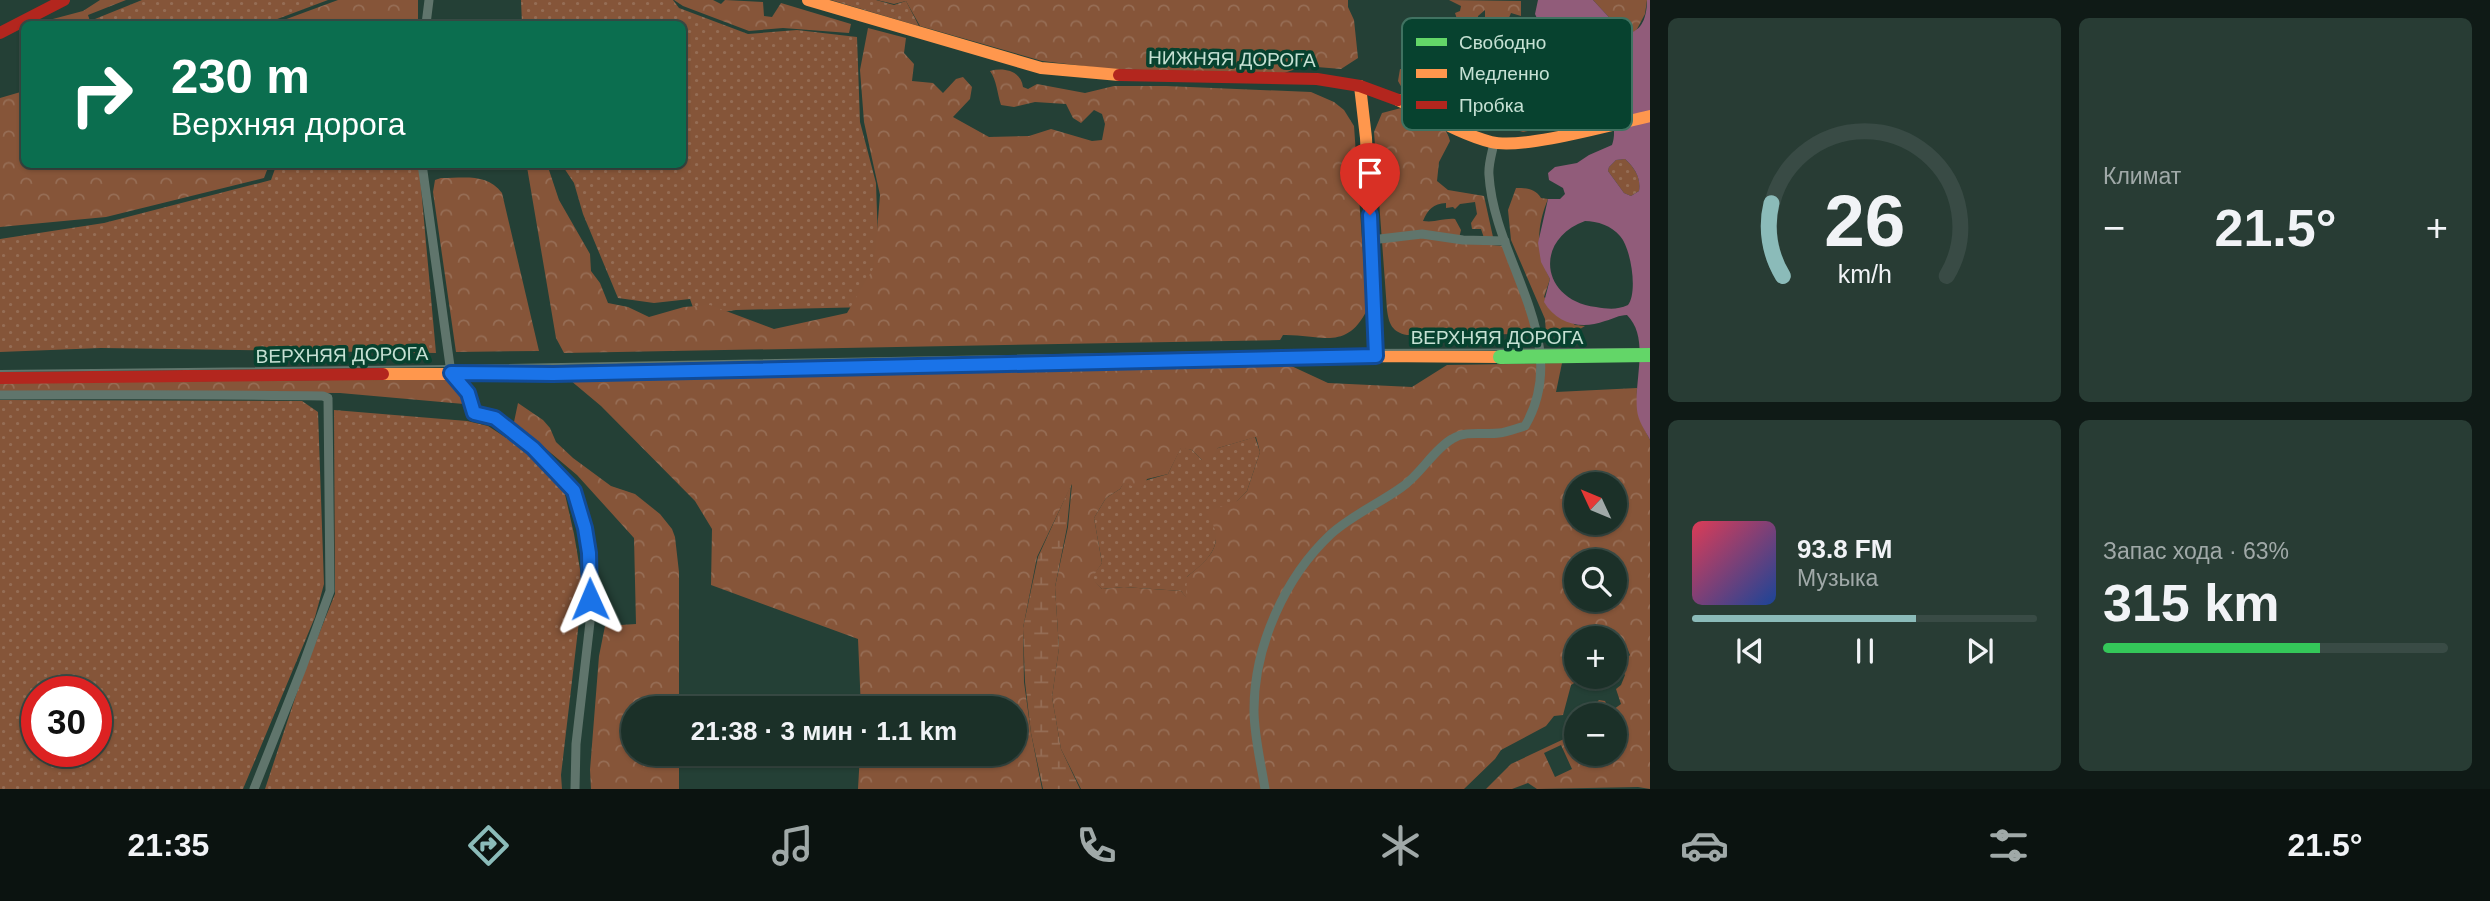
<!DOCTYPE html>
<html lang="ru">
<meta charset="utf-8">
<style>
body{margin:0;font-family:Arial,sans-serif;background:#283c34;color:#f1f3f6;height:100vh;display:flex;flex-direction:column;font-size:26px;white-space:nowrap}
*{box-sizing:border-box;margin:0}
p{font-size:23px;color:#a0a9a8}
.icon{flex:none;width:38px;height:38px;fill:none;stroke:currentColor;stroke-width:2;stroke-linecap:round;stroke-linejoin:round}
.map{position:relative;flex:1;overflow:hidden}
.details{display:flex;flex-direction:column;gap:18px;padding:18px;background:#0f1a16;width:840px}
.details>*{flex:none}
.hud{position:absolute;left:21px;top:21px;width:665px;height:147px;border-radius:10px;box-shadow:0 2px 5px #0004,0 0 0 2px #394b45;background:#0b6e4f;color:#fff;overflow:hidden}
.needle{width:46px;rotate:314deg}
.controls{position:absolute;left:1564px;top:472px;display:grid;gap:14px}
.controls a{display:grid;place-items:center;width:63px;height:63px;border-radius:50%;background:#1b3028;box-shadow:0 2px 5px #0004,0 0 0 2px #394b45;font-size:35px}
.speed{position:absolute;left:21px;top:676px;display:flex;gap:14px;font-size:35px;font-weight:700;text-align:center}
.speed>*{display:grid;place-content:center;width:91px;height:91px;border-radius:50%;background:#1b3028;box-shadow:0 2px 5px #0004,0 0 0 2px #394b45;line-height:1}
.speed .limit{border:10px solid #d22;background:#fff;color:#111}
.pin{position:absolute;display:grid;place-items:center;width:60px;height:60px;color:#fff;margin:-72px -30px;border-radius:50% 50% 50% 0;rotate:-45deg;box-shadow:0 0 7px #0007}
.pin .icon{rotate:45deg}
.me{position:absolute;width:77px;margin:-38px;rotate:359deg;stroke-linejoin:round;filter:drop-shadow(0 0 5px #0008)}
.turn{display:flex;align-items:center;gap:24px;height:147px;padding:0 35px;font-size:32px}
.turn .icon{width:91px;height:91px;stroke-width:2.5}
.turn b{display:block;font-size:49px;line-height:60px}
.big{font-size:52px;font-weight:800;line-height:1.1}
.details .widget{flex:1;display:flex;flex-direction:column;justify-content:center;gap:10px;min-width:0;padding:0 24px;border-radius:10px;background:#283c34}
.details .dial{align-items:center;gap:0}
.dial svg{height:182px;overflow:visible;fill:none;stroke:#394b45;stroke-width:7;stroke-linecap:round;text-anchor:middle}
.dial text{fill:#f1f3f6;stroke:none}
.song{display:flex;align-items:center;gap:21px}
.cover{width:84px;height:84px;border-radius:10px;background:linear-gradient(135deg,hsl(350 70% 55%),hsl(220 70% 35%))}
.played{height:7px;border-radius:4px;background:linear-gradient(90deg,#8bbbb9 65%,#394b45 65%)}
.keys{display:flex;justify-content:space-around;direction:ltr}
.heat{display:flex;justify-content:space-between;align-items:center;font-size:38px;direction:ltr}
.charge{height:10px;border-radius:5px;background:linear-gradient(90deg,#34c759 63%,#394b45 0)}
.details .tiles{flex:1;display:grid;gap:18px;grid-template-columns:repeat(2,1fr)}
.trip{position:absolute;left:621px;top:696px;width:406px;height:70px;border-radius:35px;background:#1b3028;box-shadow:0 2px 5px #0004,0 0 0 2px #394b45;font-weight:800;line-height:70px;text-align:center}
.tab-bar{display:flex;height:112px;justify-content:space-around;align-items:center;background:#0b1310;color:#a0a9a8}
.tab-bar .icon{width:49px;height:49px}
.tab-bar .selected{color:#8bbbb9}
.tab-bar b{font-size:32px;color:#f1f3f6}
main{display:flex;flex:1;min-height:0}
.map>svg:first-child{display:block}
.grass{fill:url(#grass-dots);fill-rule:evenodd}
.forest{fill:url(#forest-crowns);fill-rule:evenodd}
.wetland{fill:url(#wetland-marsh)}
.water{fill:#915c7a;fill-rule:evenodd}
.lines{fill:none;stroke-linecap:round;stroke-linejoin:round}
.street{stroke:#60756c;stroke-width:9}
.fast{stroke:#63d668;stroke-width:12}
.slow{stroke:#ff974d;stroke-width:12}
.jam{stroke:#b3261e;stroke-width:12}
.tram{stroke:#61766d;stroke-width:2}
.fast-bridge{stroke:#63d668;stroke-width:14}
.route-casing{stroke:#114b97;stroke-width:18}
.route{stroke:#1a73e8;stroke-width:12}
.labels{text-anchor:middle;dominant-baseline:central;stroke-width:7;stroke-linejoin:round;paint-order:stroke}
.street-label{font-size:19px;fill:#c6e1d4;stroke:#07422f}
.key{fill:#07422f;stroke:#407261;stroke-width:2}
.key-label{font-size:19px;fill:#c6e1d4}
</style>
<main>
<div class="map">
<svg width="1650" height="789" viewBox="0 0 1650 789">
<defs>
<pattern id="grass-dots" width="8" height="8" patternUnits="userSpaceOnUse" patternTransform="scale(1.75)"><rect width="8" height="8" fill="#855539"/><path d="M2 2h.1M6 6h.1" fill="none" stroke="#956d55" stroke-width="1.8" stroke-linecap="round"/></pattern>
<pattern id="forest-crowns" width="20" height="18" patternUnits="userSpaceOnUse" patternTransform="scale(1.75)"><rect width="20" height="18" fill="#865539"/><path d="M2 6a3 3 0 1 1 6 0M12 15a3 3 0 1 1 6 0" fill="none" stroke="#966d55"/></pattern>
<pattern id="wetland-marsh" width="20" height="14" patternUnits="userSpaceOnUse" patternTransform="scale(1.75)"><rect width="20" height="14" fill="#855539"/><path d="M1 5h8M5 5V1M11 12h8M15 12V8" fill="none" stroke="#956d55"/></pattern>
</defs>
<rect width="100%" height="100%" fill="#244036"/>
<!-- grass -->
<g class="grass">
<polygon points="142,0 328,0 264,24 98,24 95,19"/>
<polygon points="521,0 673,0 679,8 748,34 797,30 857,37 860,122 876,183 879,272 870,307 736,310 696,316 690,299 654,303 618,298 583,214 574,183 562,165 682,164 682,24 522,24"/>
<polygon points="831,0 876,0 894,5 906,1 919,26"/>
<path d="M 1625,159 C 1635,168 1641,178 1639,191 L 1631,196 L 1624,193 L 1608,171 L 1609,167 L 1616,160 Z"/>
<polygon points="287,164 419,165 436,353 101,348 0,352 0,239 104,223 271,180 276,166"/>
<path d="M 0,400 L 302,401 L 318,412 L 324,584 L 315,617 L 243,789 L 0,789 ZM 37,691 L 96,691 L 96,751 L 37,751 Z"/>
<polygon points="334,410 467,421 488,426 533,455 564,490 574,534 583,587 561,775 562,789 265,789 304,671 335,594"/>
<path d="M 1255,437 L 1260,452 L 1247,491 L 1215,524 C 1221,551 1205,562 1187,577 L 1187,599 L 1181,591 L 1124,587 L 1102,589 L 1091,578 L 1102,563 L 1094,518 L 1106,498 L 1120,489 L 1124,482 L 1130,485 L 1168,474 L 1181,447 L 1192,450 L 1202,460 L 1218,448 Z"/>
</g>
<!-- forest -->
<g class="forest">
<polygon points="100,0 126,0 88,15 91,24 34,24 83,11"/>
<polygon points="338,0 418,0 418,24 273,24"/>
<polygon points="674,0 713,0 721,4 725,0 763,2 764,16 772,17 781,3 851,24 849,33 783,28 749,31 683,6"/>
<polygon points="877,0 1348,0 1348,7 1354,20 1358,58 1341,69 1305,66 1281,74 1109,69 1042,61 920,26 906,1 894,4"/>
<path d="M 1449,0 L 1521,1 L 1521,16 L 1511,13 L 1508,20 L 1519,23 C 1519,37 1514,35 1504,42 L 1493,35 L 1493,24 L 1485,21 L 1485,10 L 1478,16 L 1477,28 L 1472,30 L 1469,25 L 1457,19 L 1455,13 L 1460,11 L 1461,6 Z"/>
<polygon points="1593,0 1647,0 1645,14 1636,31 1630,33 1618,27"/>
<path d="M 868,28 L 906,38 L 904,53 L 914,64 L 912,81 L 933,83 L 943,93 L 956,79 L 963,77 L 972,87 L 970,99 L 953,117 L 989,137 L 1029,136 L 1051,129 L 1092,141 L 1102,140 L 1105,124 L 1102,114 L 1094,110 L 1081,123 L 1073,118 L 1066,104 L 1035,102 L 1014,107 L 1001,105 C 997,93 997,81 990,71 C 1004,67 1021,71 1023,87 L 1028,89 L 1037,84 L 1085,93 L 1114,86 L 1166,86 L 1311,92 L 1334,102 L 1344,110 L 1354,126 L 1367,310 C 1346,352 1320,334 1283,335 L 1280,340 L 564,353 L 556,338 L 527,167 L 535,165 L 545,166 L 549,170 L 559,200 L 590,254 L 591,271 L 600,283 L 608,303 L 628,307 L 649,317 L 684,307 L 710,305 L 774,329 L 847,313 L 874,267 L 880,195 L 864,122 L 860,70 Z"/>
<polygon points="1400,69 1437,72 1425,96 1402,88 1398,81"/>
<path d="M 1477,83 L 1487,86 L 1493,109 L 1510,105 L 1516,116 C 1533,114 1542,115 1557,116 C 1577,116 1589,107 1608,115 L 1523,132 L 1489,121 L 1481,126 L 1434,106 L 1446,92 L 1463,104 Z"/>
<polygon points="24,91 24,164 269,165 264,178 106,217 0,227 0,98"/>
<path d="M 1405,107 C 1422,115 1446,121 1450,141 L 1439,162 L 1437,181 L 1448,190 L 1484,196 L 1493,237 L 1484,238 L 1481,229 L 1472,229 L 1471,223 L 1477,214 L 1475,202 L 1460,204 L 1455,209 L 1453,207 L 1446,208 L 1446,203 C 1433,204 1428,209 1423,221 C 1435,223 1443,218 1455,219 L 1461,230 L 1458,242 L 1503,246 L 1532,321 L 1532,334 L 1407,335 C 1392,332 1389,324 1387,310 L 1374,132 L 1382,113 Z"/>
<path d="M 441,178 C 465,178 487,173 502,193 L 539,351 L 456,352 L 433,192 L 435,180 Z"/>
<path d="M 1516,188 C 1526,188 1535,188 1541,198 L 1548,199 C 1536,228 1536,252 1550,279 L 1544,297 L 1575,325 L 1585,326 L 1575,332 L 1546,333 L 1545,319 L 1511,240 L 1508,210 Z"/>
<path d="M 1562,363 L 1556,392 L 1637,388 C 1636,408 1641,423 1650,440 L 1650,789 L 1638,787 L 1537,789 L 1528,783 L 1512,789 L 1486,789 L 1511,764 L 1564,739 L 1577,744 L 1577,754 L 1615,754 L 1615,716 L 1583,716 L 1599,700 L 1605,701 L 1610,712 L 1621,704 L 1616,689 L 1621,685 L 1625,675 L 1618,667 L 1630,655 L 1627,648 L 1615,645 L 1615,639 L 1577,639 L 1577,677 L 1601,677 L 1602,679 L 1594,688 L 1586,689 L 1579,680 L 1571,685 L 1563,715 L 1554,716 L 1546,726 L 1501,750 L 1495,759 L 1464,789 L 1081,789 L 1061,749 L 1052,697 L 1059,648 L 1055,587 L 1068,527 L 1072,484 L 1037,557 L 1023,628 L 1024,682 L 1031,733 L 1042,789 L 858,789 L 860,754 L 1015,754 L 1015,709 L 861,709 L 858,639 L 711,585 L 712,529 L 695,501 L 601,406 L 564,375 L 1287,364 L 1328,383 L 1412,387 L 1447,365 ZM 1256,437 L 1260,452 L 1247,491 L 1237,501 L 1206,512 C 1227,543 1212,556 1187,577 L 1186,597 L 1181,591 L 1124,587 L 1102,589 L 1092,578 L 1102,563 L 1094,518 L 1106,498 L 1120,489 L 1124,483 L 1142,490 L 1147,479 L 1168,474 L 1181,448 L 1192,450 L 1202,460 L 1209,460 L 1218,448 ZM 1577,485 L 1615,485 L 1615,523 L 1577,523 ZM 1577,562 L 1615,562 L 1615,600 L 1577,600 ZM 1561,745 L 1572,769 L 1555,777 L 1544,753 Z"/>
<path d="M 445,379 C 457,383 463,392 464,404 L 340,393 L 0,391 L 0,383 Z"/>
<polygon points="518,403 543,420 550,428 556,442 573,458 611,486 635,494 660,514 672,529 675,537 679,572 679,709 634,709 634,754 679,754 679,789 591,789 590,770 599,656 605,626 636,624 634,538 577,475 514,422"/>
</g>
<!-- wetland -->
<polygon class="wetland" points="1071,485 1067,527 1055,587 1059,648 1052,697 1061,749 1080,789 1043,789 1031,733 1025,682 1023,628 1038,557"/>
<!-- water -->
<path class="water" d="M 1538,0 L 1593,0 L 1618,27 L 1630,33 C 1644,29 1647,13 1647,0 L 1650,0 L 1650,440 C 1645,430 1638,421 1637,410 C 1634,379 1650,338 1627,315 C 1619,315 1613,319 1605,321 C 1581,330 1557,324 1544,302 L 1550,279 L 1541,262 L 1538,243 L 1548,199 L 1560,199 L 1565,194 L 1563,188 L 1549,180 L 1548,173 L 1555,167 L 1577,163 L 1589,155 L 1612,145 C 1617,131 1612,116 1606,103 L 1595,100 L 1574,107 L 1561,98 L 1538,42 L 1541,27 L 1535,14 ZM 1625,159 C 1635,168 1641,178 1639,191 L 1631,196 L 1624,193 L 1608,171 L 1609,167 L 1616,160 ZM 1585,221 C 1597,221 1612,226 1620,236 C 1631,248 1638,292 1628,305 C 1617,310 1608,309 1596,307 C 1541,300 1533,240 1585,221 Z"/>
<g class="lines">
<!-- street -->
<g class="street">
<polyline points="426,24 429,0"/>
<polyline points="422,164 451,373 468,393 474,413 495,418 533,448 564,479 574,491 585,528 588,553 590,622 576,744 575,789"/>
<polyline points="1371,240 1422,234 1463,240 1505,241"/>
<path d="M 0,395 C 108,395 215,394 323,396 L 328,398 L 330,591 L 302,668 L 254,789"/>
<path d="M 1265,789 C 1261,763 1254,736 1254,710 C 1254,646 1285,577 1331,534 C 1352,515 1380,503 1402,487 C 1421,474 1433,450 1452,439 C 1466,430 1484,435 1499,433 C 1508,432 1517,428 1525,426 C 1574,342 1494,261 1489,175 C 1488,165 1492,153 1494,143"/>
</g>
<!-- fast -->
<polyline class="fast" points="872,367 1143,361"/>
<!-- slow -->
<g class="slow">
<polyline points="808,0 1041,68 1119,75"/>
<polyline points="1360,86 1366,138 1376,356"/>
<path d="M 1398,100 C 1428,114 1459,134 1491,142 C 1523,150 1614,124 1650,116"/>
<polyline points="1143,361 1376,356 1500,357"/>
<polyline points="383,374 553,374 872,367"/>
</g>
<!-- jam -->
<g class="jam">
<polyline points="0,33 64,0"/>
<polyline points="1119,75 1317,79 1360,86 1398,100"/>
<polyline points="0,378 383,374"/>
</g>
<!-- tram -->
<polyline class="tram" points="0,371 450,366 1335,350 1650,349"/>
<!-- fast-bridge -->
<polyline class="fast-bridge" points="1500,357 1650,355"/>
</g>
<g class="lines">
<!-- route casing -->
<g class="route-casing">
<polyline id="route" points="590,599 589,553 585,528 574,491 533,448 495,418 474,413 468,393 451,373 553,374 1376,356 1370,215"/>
</g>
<!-- route -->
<use href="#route" class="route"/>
</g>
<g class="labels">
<!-- street labels -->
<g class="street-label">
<text transform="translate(1232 59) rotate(1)">НИЖНЯЯ ДОРОГА</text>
<text x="1497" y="337">ВЕРХНЯЯ ДОРОГА</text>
<text transform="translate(342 355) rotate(-1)">ВЕРХНЯЯ ДОРОГА</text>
</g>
</g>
<!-- legend -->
<rect x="1402" y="18" width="230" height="112" rx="10" class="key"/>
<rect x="1416" y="38" width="31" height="8" fill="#63d668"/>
<rect x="1416" y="69" width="31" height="9" fill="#ff974d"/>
<rect x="1416" y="101" width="31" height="8" fill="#b3261e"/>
<g class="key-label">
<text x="1459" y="49">Свободно</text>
<text x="1459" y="80">Медленно</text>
<text x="1459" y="112">Пробка</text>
</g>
</svg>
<div class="controls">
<a><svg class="needle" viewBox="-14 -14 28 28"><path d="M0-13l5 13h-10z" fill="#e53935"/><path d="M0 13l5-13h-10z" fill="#a0a9a8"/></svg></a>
<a><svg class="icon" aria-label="search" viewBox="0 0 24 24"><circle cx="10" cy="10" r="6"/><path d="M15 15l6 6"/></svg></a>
<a>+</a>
<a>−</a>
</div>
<div class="speed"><div class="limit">30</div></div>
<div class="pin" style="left:1370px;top:215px;background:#d93025"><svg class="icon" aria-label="arrive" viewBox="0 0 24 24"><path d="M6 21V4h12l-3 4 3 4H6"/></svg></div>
<svg class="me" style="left:590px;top:599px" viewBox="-20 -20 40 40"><path d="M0-17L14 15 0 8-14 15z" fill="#1a73e8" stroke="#fff" stroke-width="4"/></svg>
<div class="trip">21:38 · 3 мин · 1.1 km</div>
<div class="hud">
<div class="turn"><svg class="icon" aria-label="right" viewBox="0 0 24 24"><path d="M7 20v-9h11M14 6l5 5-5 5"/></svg><div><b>230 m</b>Верхняя дорога</div></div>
</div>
</div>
<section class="details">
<div class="tiles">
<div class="widget dial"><svg viewBox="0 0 100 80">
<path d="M14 69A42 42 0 1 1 86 69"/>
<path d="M14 69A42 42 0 0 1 9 37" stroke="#8bbbb9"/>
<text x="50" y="56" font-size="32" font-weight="700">26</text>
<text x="50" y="72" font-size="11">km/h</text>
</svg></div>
<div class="widget"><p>Климат</p>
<div class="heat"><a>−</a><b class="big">21.5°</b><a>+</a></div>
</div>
<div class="widget">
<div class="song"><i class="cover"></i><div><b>93.8 FM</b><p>Музыка</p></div></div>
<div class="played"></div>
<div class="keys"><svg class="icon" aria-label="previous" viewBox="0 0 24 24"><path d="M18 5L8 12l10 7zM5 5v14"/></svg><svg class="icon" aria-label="pause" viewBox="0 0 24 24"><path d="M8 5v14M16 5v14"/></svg><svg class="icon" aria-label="next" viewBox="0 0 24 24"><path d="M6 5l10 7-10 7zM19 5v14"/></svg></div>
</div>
<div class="widget"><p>Запас хода · 63%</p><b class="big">315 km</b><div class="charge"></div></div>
</div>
</section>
</main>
<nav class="tab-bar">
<b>21:35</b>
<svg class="icon selected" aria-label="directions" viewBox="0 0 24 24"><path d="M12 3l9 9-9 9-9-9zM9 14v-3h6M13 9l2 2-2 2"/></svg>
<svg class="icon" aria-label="music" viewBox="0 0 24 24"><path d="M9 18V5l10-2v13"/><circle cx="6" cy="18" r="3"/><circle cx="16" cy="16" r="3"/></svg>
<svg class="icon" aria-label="phone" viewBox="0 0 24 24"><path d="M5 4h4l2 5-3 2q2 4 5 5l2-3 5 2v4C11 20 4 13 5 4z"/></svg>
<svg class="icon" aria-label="climate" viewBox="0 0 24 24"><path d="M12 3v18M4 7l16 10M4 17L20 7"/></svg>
<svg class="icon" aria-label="car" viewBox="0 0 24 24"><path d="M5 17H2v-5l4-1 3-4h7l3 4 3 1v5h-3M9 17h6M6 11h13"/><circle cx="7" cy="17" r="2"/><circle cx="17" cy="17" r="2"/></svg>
<svg class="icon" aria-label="filters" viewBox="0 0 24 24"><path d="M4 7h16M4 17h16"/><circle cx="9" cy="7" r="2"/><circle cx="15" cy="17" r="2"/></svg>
<b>21.5°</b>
</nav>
